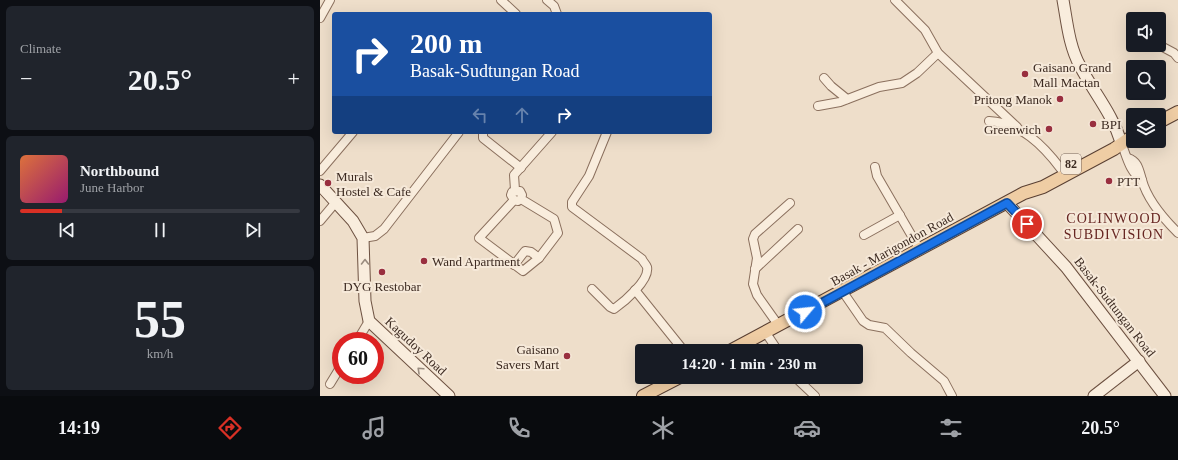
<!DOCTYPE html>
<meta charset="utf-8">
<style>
body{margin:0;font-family:Georgia,serif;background:#20242c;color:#f1f3f6;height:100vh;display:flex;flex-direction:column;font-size:15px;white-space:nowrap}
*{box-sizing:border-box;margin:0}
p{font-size:13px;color:#9ea1a6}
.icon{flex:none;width:22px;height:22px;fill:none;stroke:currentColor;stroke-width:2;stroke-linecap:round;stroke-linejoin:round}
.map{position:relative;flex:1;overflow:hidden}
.drawer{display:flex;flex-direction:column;gap:6px;padding:6px;background:#0d0f14;width:320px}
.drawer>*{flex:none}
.guide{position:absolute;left:12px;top:12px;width:380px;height:122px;border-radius:4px;box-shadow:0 4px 16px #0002;background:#1a4fa0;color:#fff;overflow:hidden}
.controls{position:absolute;left:806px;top:12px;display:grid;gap:8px}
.controls a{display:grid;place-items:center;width:40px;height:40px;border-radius:4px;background:#171b24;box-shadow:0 4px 16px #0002;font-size:20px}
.speed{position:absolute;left:12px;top:332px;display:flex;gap:8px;font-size:20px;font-weight:700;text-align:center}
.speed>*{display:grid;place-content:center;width:52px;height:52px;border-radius:50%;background:#171b24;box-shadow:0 4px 16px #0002;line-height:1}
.speed .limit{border:6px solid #d22;background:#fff;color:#111}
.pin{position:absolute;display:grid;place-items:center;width:34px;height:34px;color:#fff;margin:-17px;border:2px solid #fff;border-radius:50%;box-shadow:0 1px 4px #0007}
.me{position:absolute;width:44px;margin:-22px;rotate:62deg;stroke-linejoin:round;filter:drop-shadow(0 0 3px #0008)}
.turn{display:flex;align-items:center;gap:14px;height:84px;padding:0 12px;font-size:18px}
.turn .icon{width:52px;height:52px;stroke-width:2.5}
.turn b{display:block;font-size:28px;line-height:34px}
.lanes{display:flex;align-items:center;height:38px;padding:0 12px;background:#0003;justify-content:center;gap:20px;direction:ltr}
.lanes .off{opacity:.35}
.big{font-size:30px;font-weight:700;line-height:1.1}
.drawer .widget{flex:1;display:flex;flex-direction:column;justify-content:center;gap:6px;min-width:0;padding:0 14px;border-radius:6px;background:#20242c}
.drawer .dial{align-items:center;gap:0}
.dial b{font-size:52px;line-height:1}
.song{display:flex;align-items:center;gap:12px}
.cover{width:48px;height:48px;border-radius:6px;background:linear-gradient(135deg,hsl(20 70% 55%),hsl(320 70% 35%))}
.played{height:4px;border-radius:2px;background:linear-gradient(90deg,#d93025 15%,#363941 15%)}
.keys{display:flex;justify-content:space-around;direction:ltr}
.heat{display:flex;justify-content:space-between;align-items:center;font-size:22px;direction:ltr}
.trip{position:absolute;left:315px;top:344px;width:228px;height:40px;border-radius:4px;background:#171b24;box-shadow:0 4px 16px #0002;font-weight:700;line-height:40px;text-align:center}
.dock{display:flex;height:64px;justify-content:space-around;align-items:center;background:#090b0e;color:#9ea1a6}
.dock .icon{width:28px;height:28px}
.dock .current{color:#d93025}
.dock b{font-size:18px;color:#f1f3f6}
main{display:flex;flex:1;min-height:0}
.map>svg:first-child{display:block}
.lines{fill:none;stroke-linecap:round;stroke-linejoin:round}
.street-casing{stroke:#8b705e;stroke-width:10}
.secondary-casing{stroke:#6d5141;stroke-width:13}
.primary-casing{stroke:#593f32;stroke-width:14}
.street{stroke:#f9eddd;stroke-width:8}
.secondary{stroke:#f9eddd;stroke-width:11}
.primary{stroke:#efcda4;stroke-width:12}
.oneway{stroke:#9a8c7f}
.route-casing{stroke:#114b97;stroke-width:10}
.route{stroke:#1a73e8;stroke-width:7}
.poi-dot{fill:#992f3f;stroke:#f6e9d9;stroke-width:1.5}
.labels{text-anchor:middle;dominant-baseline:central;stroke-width:4;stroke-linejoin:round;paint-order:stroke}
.shield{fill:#f6e9d9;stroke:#746358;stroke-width:1}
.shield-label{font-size:12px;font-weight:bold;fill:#3c2a21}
.poi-label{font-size:13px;fill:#3c2a21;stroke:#f6e9d9;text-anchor:start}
.street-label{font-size:13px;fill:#3c2a21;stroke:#f6e9d9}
.neighbourhood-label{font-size:14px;letter-spacing:1px;fill:#672622;stroke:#f6e9d9}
</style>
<main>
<section class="drawer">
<div class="widget"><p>Climate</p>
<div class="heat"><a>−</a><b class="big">20.5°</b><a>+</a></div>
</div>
<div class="widget">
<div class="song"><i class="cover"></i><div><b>Northbound</b><p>June Harbor</p></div></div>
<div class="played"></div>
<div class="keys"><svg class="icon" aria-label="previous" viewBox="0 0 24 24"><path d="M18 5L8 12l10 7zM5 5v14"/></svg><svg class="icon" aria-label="pause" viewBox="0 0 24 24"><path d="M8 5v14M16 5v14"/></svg><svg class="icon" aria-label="next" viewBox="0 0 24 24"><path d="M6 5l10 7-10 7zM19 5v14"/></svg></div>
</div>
<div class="widget dial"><b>55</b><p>km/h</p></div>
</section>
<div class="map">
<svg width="858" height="396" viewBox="0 0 858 396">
<rect width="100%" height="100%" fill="#eedeca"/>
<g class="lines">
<!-- street casing -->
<g class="street-casing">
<g id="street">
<polyline points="181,0 196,14"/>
<polyline points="227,0 234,6 237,14"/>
<polyline points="575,0 605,30 618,53 697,127"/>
<polyline points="0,18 10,0"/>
<polyline points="839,45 854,53 858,58"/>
<polyline points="504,78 511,86 527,99"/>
<polyline points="498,106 520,102 559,87 582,83 597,73 618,53"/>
<path d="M 669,121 C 701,123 723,145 741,169"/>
<polyline points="163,132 163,138 201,168"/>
<path d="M 801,142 C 807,157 809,171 822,180"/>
<path d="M 808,158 C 818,161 819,170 822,180 C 827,199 844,219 858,233"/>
<polyline points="555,167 557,176 600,250"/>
<polyline points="0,171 33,132"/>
<polyline points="195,190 194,175 232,132"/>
<polyline points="194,200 191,195 192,192 200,191 202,195 201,199 198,201 194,200 159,238 203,271 219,258 238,233 234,219 201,199"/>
<polyline points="0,221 16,202"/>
<polyline points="544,235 580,215"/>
<polyline points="43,238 55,236 64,229 139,132"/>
<polyline points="194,265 205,251 211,252 219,258"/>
<polyline points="435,269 478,229"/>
<path d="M 272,289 L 290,307 L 294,309 C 304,302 330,280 327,267 C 326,264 323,262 322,259 L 252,207 L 252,202 L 269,176 L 287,132"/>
<polyline points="315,290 364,351"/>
<polyline points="523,292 543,321 549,325 565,328 591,353 624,381 632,396"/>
<polyline points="459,326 437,295 433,284 437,258 433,239 435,234 470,203"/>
<polyline points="446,333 458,351"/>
<polyline points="37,341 49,321"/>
<polyline points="475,377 495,396"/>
<polyline points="10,384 21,366"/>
</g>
</g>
<!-- secondary casing -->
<g class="secondary-casing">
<g id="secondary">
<path d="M 743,0 C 747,22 749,46 760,66 C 774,93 792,113 801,142"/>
<polyline points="0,185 33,221 43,238 45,301 49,321 129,396"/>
<polyline points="687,203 746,267 845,396"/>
<polyline points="774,396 819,361"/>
</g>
</g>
<!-- primary casing -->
<g class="primary-casing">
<g id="primary">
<polyline points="839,122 858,112"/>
<polyline points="410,351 704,193 723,187 794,149 813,136"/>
<polyline points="323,396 360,377"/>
</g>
</g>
<!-- street -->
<use href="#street" class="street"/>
<!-- secondary -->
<use href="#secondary" class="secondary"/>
<!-- primary -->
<use href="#primary" class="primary"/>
</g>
<!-- one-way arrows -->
<defs><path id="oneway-chevron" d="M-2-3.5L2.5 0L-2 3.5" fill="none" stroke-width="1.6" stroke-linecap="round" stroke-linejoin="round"/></defs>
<g class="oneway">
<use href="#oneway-chevron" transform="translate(45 262) rotate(-90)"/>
<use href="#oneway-chevron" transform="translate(100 370) rotate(-137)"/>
</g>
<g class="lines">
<!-- route casing -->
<g class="route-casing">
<polyline id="route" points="485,312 687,203 707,224"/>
</g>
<!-- route -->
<use href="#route" class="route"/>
</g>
<!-- markers -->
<g class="poi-dot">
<circle cx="705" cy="74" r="4"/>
<circle cx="740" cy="99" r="4"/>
<circle cx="773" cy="124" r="4"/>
<circle cx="729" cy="129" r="4"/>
<circle cx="789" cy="181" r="4"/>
<circle cx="8" cy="183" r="4"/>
<circle cx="104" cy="261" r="4"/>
<circle cx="62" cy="272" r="4"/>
<circle cx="247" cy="356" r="4"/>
</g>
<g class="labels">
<!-- shield labels -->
<rect class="shield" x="741" y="154" width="20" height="20" rx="3"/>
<g class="shield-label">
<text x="751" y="164">82</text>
</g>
<!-- poi labels -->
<g class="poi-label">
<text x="713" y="67">Gaisano Grand<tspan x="713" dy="15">Mall Mactan</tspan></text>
<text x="732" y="99" text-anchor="end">Pritong Manok</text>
<text x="781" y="124">BPI</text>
<text x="721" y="129" text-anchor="end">Greenwich</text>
<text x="16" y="176">Murals<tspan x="16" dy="15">Hostel &amp; Cafe</tspan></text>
<text x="797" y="181">PTT</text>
<text x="112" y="261">Wand Apartment</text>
<text x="62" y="286" text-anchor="middle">DYG Restobar</text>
<text x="239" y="349" text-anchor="end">Gaisano<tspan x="239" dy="15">Savers Mart</tspan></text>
</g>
<!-- street labels -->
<g class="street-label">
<text transform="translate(572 249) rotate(-29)">Basak - Marigondon Road</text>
<text transform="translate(795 307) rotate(52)">Basak-Sudtungan Road</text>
<text transform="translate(96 346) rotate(43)">Kagudoy Road</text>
</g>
<!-- neighbourhood labels -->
<g class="neighbourhood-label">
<text x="794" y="218">COLINWOOD<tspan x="794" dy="16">SUBDIVISION</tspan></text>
</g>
</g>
</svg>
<div class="controls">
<a><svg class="icon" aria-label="sound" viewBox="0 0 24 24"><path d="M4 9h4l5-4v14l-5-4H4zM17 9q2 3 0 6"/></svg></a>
<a><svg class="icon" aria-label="search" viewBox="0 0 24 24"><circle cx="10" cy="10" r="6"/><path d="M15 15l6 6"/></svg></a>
<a><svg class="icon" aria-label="layers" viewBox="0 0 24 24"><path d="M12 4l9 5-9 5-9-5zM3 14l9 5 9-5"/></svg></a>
</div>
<div class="speed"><div class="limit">60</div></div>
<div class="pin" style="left:707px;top:224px;background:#d93025"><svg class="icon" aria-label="arrive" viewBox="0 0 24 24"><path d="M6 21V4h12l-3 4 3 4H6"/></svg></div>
<svg class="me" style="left:485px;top:312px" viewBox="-20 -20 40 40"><circle r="17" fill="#1a73e8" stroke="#fff" stroke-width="3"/><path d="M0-11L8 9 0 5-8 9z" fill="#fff"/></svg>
<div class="trip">14:20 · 1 min · 230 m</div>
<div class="guide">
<div class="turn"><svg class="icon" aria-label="right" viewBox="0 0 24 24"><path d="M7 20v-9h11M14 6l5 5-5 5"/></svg><div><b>200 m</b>Basak-Sudtungan Road</div></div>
<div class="lanes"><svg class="icon off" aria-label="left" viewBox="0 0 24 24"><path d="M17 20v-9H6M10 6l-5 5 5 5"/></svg><svg class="icon off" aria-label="ahead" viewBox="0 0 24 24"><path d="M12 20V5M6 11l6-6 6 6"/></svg><svg class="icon" aria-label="right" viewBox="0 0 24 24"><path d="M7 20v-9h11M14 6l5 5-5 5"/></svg></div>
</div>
</div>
</main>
<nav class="dock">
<b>14:19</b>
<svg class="icon current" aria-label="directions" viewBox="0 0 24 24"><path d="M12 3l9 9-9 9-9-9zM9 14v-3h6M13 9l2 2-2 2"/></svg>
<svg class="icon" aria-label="music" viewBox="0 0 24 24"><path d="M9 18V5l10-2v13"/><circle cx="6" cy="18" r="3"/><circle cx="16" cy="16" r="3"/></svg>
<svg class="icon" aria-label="phone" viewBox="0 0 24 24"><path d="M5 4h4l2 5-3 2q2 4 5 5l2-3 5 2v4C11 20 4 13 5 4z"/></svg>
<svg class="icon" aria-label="climate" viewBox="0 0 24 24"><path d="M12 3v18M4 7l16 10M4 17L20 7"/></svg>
<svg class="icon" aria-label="car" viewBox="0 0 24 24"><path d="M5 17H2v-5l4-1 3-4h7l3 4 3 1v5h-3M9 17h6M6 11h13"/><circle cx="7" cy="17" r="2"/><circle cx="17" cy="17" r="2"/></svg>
<svg class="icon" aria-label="filters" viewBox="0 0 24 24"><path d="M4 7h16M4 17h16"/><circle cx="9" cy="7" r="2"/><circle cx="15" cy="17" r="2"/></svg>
<b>20.5°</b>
</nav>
